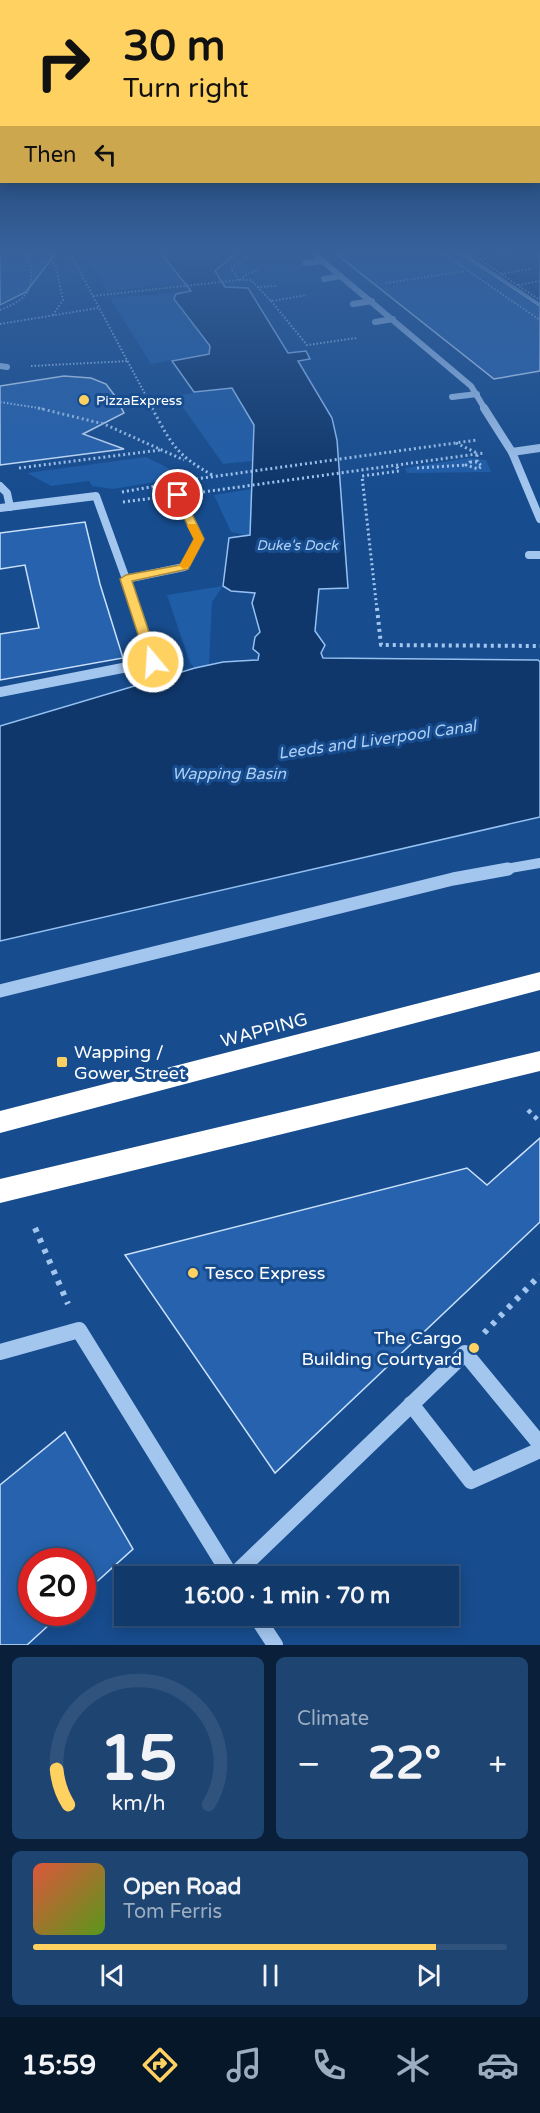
<!DOCTYPE html>
<meta charset="utf-8">
<style>
body{margin:0;font-family:"Varela Round",sans-serif;background:#1e4472;color:#f1f3f6;height:100vh;display:flex;flex-direction:column;font-size:22px;white-space:nowrap}
*{box-sizing:border-box;margin:0}
p{font-size:20px;color:#9cacc1}
.icon{flex:none;width:33px;height:33px;fill:none;stroke:currentColor;stroke-width:2;stroke-linecap:round;stroke-linejoin:round}
.map{position:relative;height:1645px;overflow:hidden}
.panel{display:flex;flex-direction:column;gap:12px;padding:12px;background:#091f3a;flex:1}
.panel>*{flex:none}
.top-card{position:absolute;left:0px;top:0px;width:540px;height:183px;box-shadow:0 3px 15px #0003,0 0 0 2px #30537e;background:#ffd161;color:#111;overflow:hidden}
.speed{position:absolute;left:18px;top:1548px;display:flex;gap:12px;font-size:30px;font-weight:700;text-align:center}
.speed>*{display:grid;place-content:center;width:78px;height:78px;border-radius:50%;background:#11396a;box-shadow:0 3px 15px #0003,0 0 0 2px #30537e;line-height:1}
.speed .limit{border:9px solid #d22;background:#fff;color:#111}
.pin{position:absolute;display:grid;place-items:center;width:51px;height:51px;color:#fff;margin:-26px;border:3px solid #fff;border-radius:50%;box-shadow:0 2px 6px #0007}
.me{position:absolute;width:66px;margin:-33px;rotate:342deg;stroke-linejoin:round;filter:drop-shadow(0 0 4px #0008)}
.turn{display:flex;align-items:center;gap:21px;height:126px;padding:0 24px;font-size:27px}
.turn .icon{width:78px;height:78px;stroke-width:2.5}
.turn b{display:block;font-size:42px;line-height:51px}
.then{display:flex;align-items:center;height:57px;padding:0 24px;background:#0003;gap:12px;font-size:22px}
.big{font-size:45px;font-weight:700;line-height:1.1}
.panel .widget{flex:1;display:flex;flex-direction:column;justify-content:center;gap:9px;min-width:0;padding:0 21px;border-radius:9px;background:#1e4472}
.panel .dial{align-items:center;gap:0}
.dial svg{height:156px;overflow:visible;fill:none;stroke:#30537e;stroke-width:7;stroke-linecap:round;text-anchor:middle}
.dial text{fill:#f1f3f6;stroke:none}
.song{display:flex;align-items:center;gap:18px}
.cover{width:72px;height:72px;border-radius:9px;background:linear-gradient(135deg,hsl(10 70% 55%),hsl(90 70% 35%))}
.played{height:6px;border-radius:3px;background:linear-gradient(90deg,#ffd161 85%,#30537e 85%)}
.keys{display:flex;justify-content:space-around;direction:ltr}
.heat{display:flex;justify-content:space-between;align-items:center;font-size:33px;direction:ltr}
.panel .tiles{flex:1;display:grid;gap:12px;grid-template-columns:1fr 1fr}
.widget:last-child{grid-column:span 2}
.trip{position:absolute;left:114px;top:1566px;width:345px;height:60px;border-radius:0px;background:#11396a;box-shadow:0 3px 15px #0003,0 0 0 2px #30537e;font-weight:700;line-height:60px;text-align:center}
.menu{display:flex;height:96px;justify-content:space-around;align-items:center;background:#07172a;color:#9cacc1}
.menu .icon{width:42px;height:42px}
.menu .on{color:#ffd161}
.menu b{font-size:27px;color:#f1f3f6}
.map>svg:first-child{display:block}
.green{fill:#205da7}
.water{fill:#0f376b;stroke:#95c1f2;stroke-width:1.5}
.building{fill:#2662ad;stroke:#c9e0fb;stroke-width:1.5}
.lines{fill:none;stroke-linecap:round;stroke-linejoin:round}
.path-far4{stroke:#a3c6ef;stroke-width:2;stroke-dasharray:1.5 2;stroke-linecap:butt}
.path-far3{stroke:#a3c6ef;stroke-width:3;stroke-dasharray:2 3;stroke-linecap:butt}
.path-far2{stroke:#a3c6ef;stroke-width:4;stroke-dasharray:3 4;stroke-linecap:butt}
.path-far1{stroke:#a3c6ef;stroke-width:4.5;stroke-dasharray:4 5;stroke-linecap:butt}
.path{stroke:#a3c6ef;stroke-width:6;stroke-dasharray:4.5 7;stroke-linecap:butt}
.minor-far4{stroke:#a3c6ef;stroke-width:6}
.minor-far3{stroke:#a3c6ef;stroke-width:8}
.minor-far2{stroke:#a3c6ef;stroke-width:10}
.minor-far1{stroke:#a3c6ef;stroke-width:13}
.minor{stroke:#a3c6ef;stroke-width:16}
.highway{fill:#fff;fill-rule:evenodd}
.route{fill:#ffd161;stroke:#a6883f;stroke-width:1.5}
.slow{fill:#f59e0b}
.poi-dot{fill:#ffd161;stroke:#174c8e;stroke-width:2}
.labels{text-anchor:middle;dominant-baseline:central;stroke-width:6;stroke-linejoin:round;paint-order:stroke}
.far-poi-label{font-size:14px;fill:#fff;stroke:#174c8e;text-anchor:start}
.far-water-label{font-size:14px;font-style:italic;fill:#afd0f6;stroke:#174c8e}
.water-label{font-size:16px;font-style:italic;fill:#afd0f6;stroke:#174c8e}
.near-street-label{font-size:18px;fill:#fff;stroke:#174c8e}
.near-poi-label{font-size:18px;fill:#fff;stroke:#174c8e;text-anchor:start}
</style>
<div class="map">
<svg width="540" height="1645" viewBox="0 0 540 1645">
<rect width="100%" height="100%" fill="#174c8e"/>
<!-- green -->
<g class="green">
<polygon points="85,253 161,253 184,282 107,292"/>
<polygon points="191,291 176,294 174,299 210,346 209,353 151,364 110,298"/>
<polygon points="225,387 232,388 254,425 252,461 223,464 175,396"/>
<polygon points="146,457 186,477 113,489 92,486 89,481 51,486 27,473"/>
<polygon points="469,458 486,460 491,472 407,473 405,468"/>
<polygon points="252,489 250,536 231,532 214,495"/>
<polygon points="223,586 212,602 209,665 195,668 190,663 167,595"/>
</g>
<!-- water -->
<g class="water">
<polygon points="161,253 236,253 215,271 225,287 248,288 288,353 306,351 310,359 298,361 332,418 337,440 348,588 319,589 315,631 325,645 321,653 323,658 538,660 540,662 540,817 0,941 0,726 195,668 223,662 258,660 259,654 253,649 255,637 260,632 252,603 255,593 231,591 223,586 229,538 250,535 254,425 232,388 194,392 172,361 209,354 210,346 174,299 176,294 191,291"/>
<polygon points="464,253 540,253 540,304"/>
</g>
<!-- building -->
<g class="building">
<polygon points="0,253 56,253 26,292 0,305"/>
<polygon points="335,253 460,253 540,306 540,371 494,379"/>
<polygon points="64,376 91,378 106,384 115,396 124,413 83,434 124,449 0,465 0,386"/>
<polygon points="85,522 100,584 123,658 0,680 0,634 39,628 25,565 0,569 0,533"/>
<polygon points="540,1138 540,1222 275,1473 125,1255 467,1168 487,1185"/>
<polygon points="65,1432 133,1549 82,1595 82,1562 32,1562 32,1612 63,1612 27,1645 0,1645 0,1485"/>
</g>
<g class="lines">
<!-- path-far4 -->
<g class="path-far4">
<polyline points="48,253 57,271 63,300 53,315"/>
<polyline points="70,253 153,409"/>
<polyline points="442,253 540,320"/>
<polyline points="470,253 540,300"/>
<polyline points="480,259 508,255"/>
<polyline points="501,274 530,269"/>
<polyline points="239,280 231,269 251,253"/>
<polyline points="240,280 247,274 259,270"/>
<polyline points="386,283 465,271"/>
<polyline points="518,285 540,281"/>
<polyline points="257,287 277,286"/>
<polyline points="93,296 239,280 251,280 271,301 307,295"/>
<polyline points="271,301 307,345 357,338"/>
<path d="M 0,310 C 32,298 36,285 27,253"/>
<polyline points="0,324 98,308"/>
<polyline points="31,366 129,361"/>
<polyline points="0,402 45,409"/>
</g>
<!-- path-far3 -->
<g class="path-far3">
<polyline points="38,408 104,424 184,460"/>
<path d="M 152,408 C 172,445 176,455 214,476"/>
<polyline points="456,443 477,453 477,462"/>
<polygon points="470,462 477,462 482,466 478,469 466,465"/>
<polyline points="19,468 160,450"/>
<polyline points="417,468 466,465"/>
<polyline points="196,479 477,440"/>
<polyline points="122,492 156,486"/>
<polyline points="203,492 484,453"/>
<polyline points="123,502 154,498"/>
<polyline points="377,610 362,476 399,471 396,465"/>
</g>
<!-- path-far2 -->
<polyline class="path-far2" points="377,608 381,645 540,646"/>
<!-- path-far1 -->
<polyline class="path-far1" points="528,1110 540,1122"/>
<!-- path -->
<g class="path">
<polyline points="35,1228 68,1304"/>
<polyline points="484,1333 540,1275"/>
</g>
<!-- minor-far4 -->
<g class="minor-far4">
<polyline points="313,253 471,386 485,409"/>
<polyline points="305,263 322,261"/>
<polyline points="324,279 341,276"/>
<polyline points="353,304 372,301"/>
<polyline points="375,322 393,319"/>
<polyline points="0,366 7,367"/>
<polyline points="452,397 477,394"/>
</g>
<!-- minor-far3 -->
<g class="minor-far3">
<polyline points="484,408 512,452 540,519"/>
<polyline points="512,452 540,448"/>
<polyline points="0,486 7,493 10,507"/>
<polyline points="0,508 96,496 126,579"/>
<polyline points="529,555 540,555"/>
<polyline points="136,610 126,579 184,567 199,539 178,495"/>
</g>
<!-- minor-far2 -->
<g class="minor-far2">
<polyline points="0,692 153,662 136,608"/>
<polyline points="499,870 540,863"/>
</g>
<!-- minor-far1 -->
<polyline class="minor-far1" points="0,991 453,879 508,869"/>
<!-- minor -->
<g class="minor">
<polyline points="0,1352 79,1330 231,1576"/>
<polyline points="411,1404 471,1481 540,1450"/>
<polyline points="233,1576 465,1353 540,1444"/>
<polyline points="256,1616 275,1645"/>
</g>
<!-- highway -->
<g class="highway">
<polygon points="540,972 540,990 0,1133 0,1111"/>
<polygon points="540,1051 540,1071 0,1203 0,1179"/>
</g>
</g>
<!-- sky -->
<linearGradient id="sky" x2="0" y2="1"><stop stop-color="#0d2a4e"/><stop offset="0.52" stop-color="#36619b"/><stop offset="1" stop-color="#36619b" stop-opacity="0"/></linearGradient>
<rect width="540" height="484" fill="url(#sky)"/>
<!-- route -->
<polygon class="route" points="175,493 183,495 204,539 188,569 132,581 159,662 153,666 147,662 120,579 126,575 180,565 194,539 173,495"/>
<!-- slow -->
<polygon class="slow" points="189,524 196,524 204,539 190,566 184,569 179,566 194,539 187,526"/>
<!-- markers -->
<g class="poi-dot">
<circle cx="84" cy="400" r="6"/>
<rect x="56" y="1056" width="12" height="12" rx="3"/>
<circle cx="193" cy="1273" r="6"/>
<circle cx="474" cy="1348" r="6"/>
</g>
<g class="labels">
<!-- far-poi labels -->
<g class="far-poi-label">
<text x="96" y="400">PizzaExpress</text>
</g>
<!-- far-water labels -->
<g class="far-water-label">
<text x="297" y="545">Duke's Dock</text>
</g>
<!-- water labels -->
<g class="water-label">
<text transform="translate(377 740) rotate(-8)">Leeds and Liverpool Canal</text>
<text x="229" y="774">Wapping Basin</text>
</g>
<!-- near-street labels -->
<g class="near-street-label">
<text transform="translate(264 1030) rotate(-15)">WAPPING</text>
</g>
<!-- near-poi labels -->
<g class="near-poi-label">
<text x="74" y="1052">Wapping /<tspan x="74" dy="21">Gower Street</tspan></text>
<text x="205" y="1273">Tesco Express</text>
<text x="462" y="1338" text-anchor="end">The Cargo<tspan x="462" dy="21">Building Courtyard</tspan></text>
</g>
</g>
</svg>
<div class="speed"><div class="limit">20</div></div>
<div class="pin" style="left:178px;top:495px;background:#d93025"><svg class="icon" aria-label="arrive" viewBox="0 0 24 24"><path d="M6 21V4h12l-3 4 3 4H6"/></svg></div>
<svg class="me" style="left:153px;top:662px" viewBox="-20 -20 40 40"><circle r="17" fill="#ffd161" stroke="#fff" stroke-width="3"/><path d="M0-11L8 9 0 5-8 9z" fill="#fff"/></svg>
<div class="trip">16:00 · 1 min · 70 m</div>
<div class="top-card">
<div class="turn"><svg class="icon" aria-label="right" viewBox="0 0 24 24"><path d="M7 20v-9h11M14 6l5 5-5 5"/></svg><div><b>30 m</b>Turn right</div></div>
<div class="then">Then<svg class="icon" aria-label="left" viewBox="0 0 24 24"><path d="M17 20v-9H6M10 6l-5 5 5 5"/></svg></div>
</div>
</div>
<section class="panel">
<div class="tiles">
<div class="widget dial"><svg viewBox="0 0 100 80">
<path d="M14 69A42 42 0 1 1 86 69"/>
<path d="M14 69A42 42 0 0 1 8 51" stroke="#ffd161"/>
<text x="50" y="56" font-size="32" font-weight="700">15</text>
<text x="50" y="72" font-size="11">km/h</text>
</svg></div>
<div class="widget"><p>Climate</p>
<div class="heat"><a>−</a><b class="big">22°</b><a>+</a></div>
</div>
<div class="widget">
<div class="song"><i class="cover"></i><div><b>Open Road</b><p>Tom Ferris</p></div></div>
<div class="played"></div>
<div class="keys"><svg class="icon" aria-label="previous" viewBox="0 0 24 24"><path d="M18 5L8 12l10 7zM5 5v14"/></svg><svg class="icon" aria-label="pause" viewBox="0 0 24 24"><path d="M8 5v14M16 5v14"/></svg><svg class="icon" aria-label="next" viewBox="0 0 24 24"><path d="M6 5l10 7-10 7zM19 5v14"/></svg></div>
</div>
</div>
</section>
<nav class="menu">
<b>15:59</b>
<svg class="icon on" aria-label="directions" viewBox="0 0 24 24"><path d="M12 3l9 9-9 9-9-9zM9 14v-3h6M13 9l2 2-2 2"/></svg>
<svg class="icon" aria-label="music" viewBox="0 0 24 24"><path d="M9 18V5l10-2v13"/><circle cx="6" cy="18" r="3"/><circle cx="16" cy="16" r="3"/></svg>
<svg class="icon" aria-label="phone" viewBox="0 0 24 24"><path d="M5 4h4l2 5-3 2q2 4 5 5l2-3 5 2v4C11 20 4 13 5 4z"/></svg>
<svg class="icon" aria-label="climate" viewBox="0 0 24 24"><path d="M12 3v18M4 7l16 10M4 17L20 7"/></svg>
<svg class="icon" aria-label="car" viewBox="0 0 24 24"><path d="M5 17H2v-5l4-1 3-4h7l3 4 3 1v5h-3M9 17h6M6 11h13"/><circle cx="7" cy="17" r="2"/><circle cx="17" cy="17" r="2"/></svg>
</nav>
